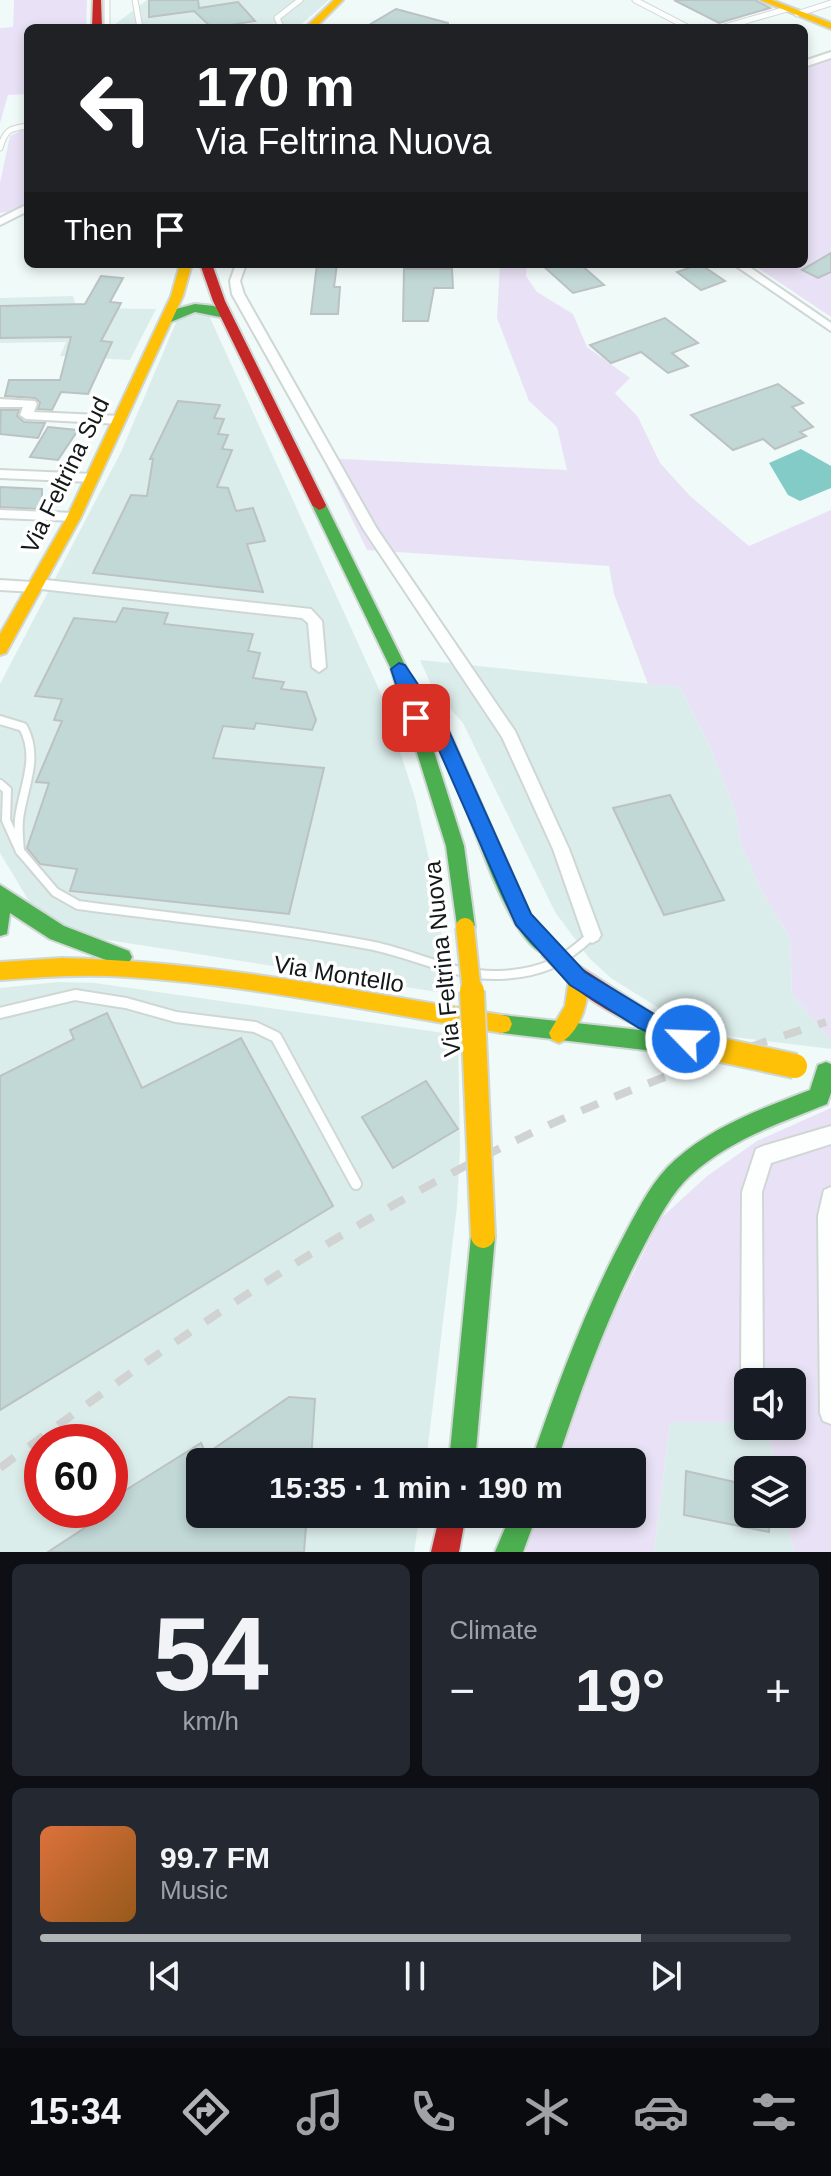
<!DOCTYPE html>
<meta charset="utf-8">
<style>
body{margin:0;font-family:Helvetica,sans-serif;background:#242831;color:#f1f3f6;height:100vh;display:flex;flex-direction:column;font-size:30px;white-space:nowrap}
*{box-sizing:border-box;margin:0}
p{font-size:26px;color:#9ea1a6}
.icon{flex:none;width:44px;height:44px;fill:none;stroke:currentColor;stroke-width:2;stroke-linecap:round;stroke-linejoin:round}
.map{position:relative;height:1552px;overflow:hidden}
.side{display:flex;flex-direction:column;gap:12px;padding:12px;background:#0d0f14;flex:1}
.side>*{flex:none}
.hud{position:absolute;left:24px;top:24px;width:784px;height:244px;border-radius:12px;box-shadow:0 4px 12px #0003;background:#202124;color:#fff;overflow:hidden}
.buttons{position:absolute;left:734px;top:1368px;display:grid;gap:16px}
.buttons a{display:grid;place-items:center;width:72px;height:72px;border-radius:12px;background:#171b24;box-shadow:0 4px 12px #0003;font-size:40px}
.speed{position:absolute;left:24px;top:1424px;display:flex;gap:16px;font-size:40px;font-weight:700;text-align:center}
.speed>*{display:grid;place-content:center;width:104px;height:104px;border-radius:50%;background:#171b24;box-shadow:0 4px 12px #0003;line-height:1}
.speed .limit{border:12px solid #d22;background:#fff;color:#111}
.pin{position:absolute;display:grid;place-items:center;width:68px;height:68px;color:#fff;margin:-34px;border-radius:16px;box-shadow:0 4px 12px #0006}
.me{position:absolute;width:88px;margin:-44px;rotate:294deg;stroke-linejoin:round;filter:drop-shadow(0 0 6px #0008)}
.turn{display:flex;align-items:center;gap:28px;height:168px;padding:0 40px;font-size:36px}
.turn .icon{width:104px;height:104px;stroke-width:2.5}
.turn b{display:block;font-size:56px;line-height:68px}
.then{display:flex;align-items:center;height:76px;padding:0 40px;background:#0003;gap:16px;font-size:30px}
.big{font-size:60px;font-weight:600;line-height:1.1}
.side .card{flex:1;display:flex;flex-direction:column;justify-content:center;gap:12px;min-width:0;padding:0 28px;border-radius:12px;background:#242831}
.side .dial{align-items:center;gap:0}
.dial b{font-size:104px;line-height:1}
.song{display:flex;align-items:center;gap:24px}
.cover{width:96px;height:96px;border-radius:12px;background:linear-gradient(135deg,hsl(20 70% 55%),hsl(30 70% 35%))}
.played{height:8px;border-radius:4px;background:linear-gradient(90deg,#b0b4b5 80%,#363941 80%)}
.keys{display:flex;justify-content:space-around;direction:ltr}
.heat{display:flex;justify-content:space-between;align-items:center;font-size:44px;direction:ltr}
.side .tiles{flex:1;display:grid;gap:12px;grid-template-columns:1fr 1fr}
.card:last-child{grid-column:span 2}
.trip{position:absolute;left:186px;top:1448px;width:460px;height:80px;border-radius:12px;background:#171b24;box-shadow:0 4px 12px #0003;font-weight:600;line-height:80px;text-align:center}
.tab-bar{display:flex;height:128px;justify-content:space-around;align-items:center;background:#090b0e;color:#9ea1a6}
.tab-bar .icon{width:56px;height:56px}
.tab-bar .current{color:#b0b4b5}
.tab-bar b{font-size:36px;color:#f1f3f6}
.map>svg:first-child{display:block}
.built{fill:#dbedeb;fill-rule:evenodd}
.green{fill:#e9e2f6}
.water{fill:#83cbc6}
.building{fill:#c1d8d6;stroke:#bcc2c2;stroke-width:2}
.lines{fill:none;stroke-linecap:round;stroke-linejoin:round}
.lane-far2-casing{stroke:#cfd7d5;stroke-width:7}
.lane-far1-casing{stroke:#cfd7d5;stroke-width:12}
.lane-casing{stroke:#cfd7d5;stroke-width:14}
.street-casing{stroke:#cfd7d5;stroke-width:4}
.fast-casing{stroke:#cfd7d5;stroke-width:4}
.slow-casing{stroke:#cfd7d5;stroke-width:4}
.jam-casing{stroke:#cfd7d5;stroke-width:4}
.lane-far2{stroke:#fdfefe;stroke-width:5}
.lane-far1{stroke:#fdfefe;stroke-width:8}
.lane{stroke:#fdfefe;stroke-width:10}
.street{fill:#fdfefe;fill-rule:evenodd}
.fast{fill:#4caf50;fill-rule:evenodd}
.slow{fill:#ffc107;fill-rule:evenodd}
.jam{fill:#c62828;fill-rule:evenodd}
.rail{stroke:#d0d3d2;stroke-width:8;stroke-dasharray:18 18;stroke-linecap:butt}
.slow-bridge-far1-casing{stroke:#cfd7d5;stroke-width:22;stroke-linecap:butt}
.slow-bridge-casing{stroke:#cfd7d5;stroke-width:28;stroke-linecap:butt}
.slow-bridge-far1{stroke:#ffc107;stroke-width:18}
.slow-bridge{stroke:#ffc107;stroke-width:24}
.route{fill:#1a73e8;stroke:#114b97;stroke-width:2}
.labels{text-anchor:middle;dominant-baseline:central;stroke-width:7;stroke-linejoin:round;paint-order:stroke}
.street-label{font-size:24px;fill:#131818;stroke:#fff}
</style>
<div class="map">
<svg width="831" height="1552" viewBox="0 0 831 1552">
<rect width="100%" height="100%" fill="#f0faf8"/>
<!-- built -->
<g class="built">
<polygon points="147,0 329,0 297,28 110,28"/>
<polygon points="73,296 77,308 156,309 130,360 60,356 66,342 0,343 0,298"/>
<polygon points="206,309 382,696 415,798 440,907 444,993 51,931 32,906 0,853 0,684 121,452 180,313"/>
<polygon points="420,660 680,687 710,747 736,813 740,842 762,892 790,938 792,994 831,1041 831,1049 726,1036 689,1027 611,978 589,958 555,912 463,723 434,691"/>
<path d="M 58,982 L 95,983 L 458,1035 L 460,1148 L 457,1206 L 426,1462 L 200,1462 L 200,1514 L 420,1514 L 414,1552 L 0,1552 L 0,988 ZM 42,1442 L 110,1442 L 110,1510 L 42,1510 Z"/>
<polygon points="670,1422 748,1422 748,1426 767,1426 776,1470 748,1470 748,1514 786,1514 794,1552 654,1552"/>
</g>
<!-- green -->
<g class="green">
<polygon points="14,0 87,0 86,28 28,28 28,94 8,95 0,123 0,28 13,27"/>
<polygon points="831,59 831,317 752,264 804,264 804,68"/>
<polygon points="24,129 28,131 28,202 14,211 0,213 0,183 10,136"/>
<polygon points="500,264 527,264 526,276 537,292 573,314 587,347 630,378 615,393 638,417 660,463 690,496 749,546 831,510 831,1041 792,994 790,938 762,892 740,842 736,813 710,747 680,687 648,684 614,594 609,566 367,550 322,458 567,470 557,427 529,401 497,318"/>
<polygon points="831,1108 831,1552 794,1552 786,1514 792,1514 792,1470 776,1470 767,1426 792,1426 792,1382 748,1382 748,1422 670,1422 654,1552 526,1552 530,1514 632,1514 632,1462 541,1462 660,1219 707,1176 757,1141"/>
</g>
<!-- water -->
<polygon class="water" points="801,449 831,466 831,488 800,501 788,495 769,463"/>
<!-- building -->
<g class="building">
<polygon points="149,0 198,0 199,8 238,2 255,21 212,28 194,11 149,17"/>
<polygon points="674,0 755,0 770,8 719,23"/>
<polygon points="396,9 448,23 447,28 364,28"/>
<polygon points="831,253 831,272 818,278 802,270"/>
<polygon points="317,264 337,264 334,287 340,287 338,314 311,314"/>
<polygon points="541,264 580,264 604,285 573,293"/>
<polygon points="700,264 725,281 701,290 677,272"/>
<polygon points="404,269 452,269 453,288 434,288 428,321 403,321"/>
<polygon points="101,276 123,278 110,302 121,303 101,341 112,342 88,394 61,392 52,410 38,409 40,402 35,398 5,396 9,380 60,380 71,337 0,338 0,306 85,304"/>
<polygon points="665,318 698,343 672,353 688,366 668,373 641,352 611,363 590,345"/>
<polygon points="778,384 803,403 792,407 813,427 800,432 806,436 775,449 763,439 733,450 691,415"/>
<polygon points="178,401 220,405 214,418 224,419 218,434 228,435 222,449 232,450 217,487 228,488 236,511 253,508 265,541 247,544 263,592 93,573 131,495 147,496 153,459 150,459"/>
<polygon points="1,410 19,410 17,416 24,422 45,423 38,438 0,434"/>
<polygon points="48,427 78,430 58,460 30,457"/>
<polygon points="0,487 42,489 42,498 38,509 0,507"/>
<polygon points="123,608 168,613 164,624 253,634 248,651 260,653 253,678 284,682 281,689 306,692 316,720 312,730 256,723 254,729 223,726 213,758 324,768 289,914 70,891 77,869 40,864 27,848 49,783 36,782 62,721 54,720 62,699 35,696 74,618 116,622"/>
<polygon points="670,795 724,900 664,915 613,808"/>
<polygon points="107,1013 142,1088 241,1038 333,1206 0,1410 0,1076 74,1039 70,1030"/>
<polygon points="426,1081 458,1129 393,1168 362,1117"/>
<polygon points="289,1397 315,1399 311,1462 200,1462 200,1514 307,1514 304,1552 48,1552 109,1512 110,1500 201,1443 206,1454"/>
<polygon points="686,1471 748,1485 748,1514 770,1514 769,1532 684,1515"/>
</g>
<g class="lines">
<!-- lane-far2 casing -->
<g class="lane-far2-casing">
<g id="lane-far2">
<polyline points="107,0 107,28"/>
<polyline points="135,0 140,28"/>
<polyline points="635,0 689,28"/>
<polyline points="797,14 831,3"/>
<polyline points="281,27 277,18 300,0"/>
<polyline points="271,28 290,28"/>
<polyline points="721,28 787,9"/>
<path d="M 0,148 C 5,130 10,128 28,126"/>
</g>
</g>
<!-- lane-far1 casing -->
<g class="lane-far1-casing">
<g id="lane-far1">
<path d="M 0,720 L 23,727 C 40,758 23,787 19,819 C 18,830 19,841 20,851 L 6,820 L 7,790 L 0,784"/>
<path d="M 20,851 L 55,892 L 78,905 C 175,918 273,927 369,945 C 413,953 454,977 500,975 C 541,973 562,963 592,935"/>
</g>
</g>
<!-- lane casing -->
<g class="lane-casing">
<polyline id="lane" points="0,1013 75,995 126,1003 176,1017 255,1027 276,1037 356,1184"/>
</g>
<!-- street casing -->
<g class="street-casing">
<g id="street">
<polygon points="831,52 831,58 804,67 804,61"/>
<polygon points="28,204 28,211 0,225 0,218"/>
<polygon points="236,264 246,264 240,281 244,294 377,529 515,731 569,849 601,935 598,940 592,943 586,940 583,935 553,849 502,737 364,530 232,294 230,281"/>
<polygon points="733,264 745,264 831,323 831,331"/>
<polygon points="0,399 35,401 37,404 34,412 120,416 126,420 120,424 26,419 20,415 23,407 0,407"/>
<polygon points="0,470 93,474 99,478 93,482 0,478"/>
<polygon points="0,510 74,513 81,517 74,521 0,518"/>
<polygon points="37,579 311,609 322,621 326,667 319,672 312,667 308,623 302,618 41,589 35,592 0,590 0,580 31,582"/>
<polygon points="831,1126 831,1144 771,1163 762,1192 763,1382 748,1382 748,1391 744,1390 741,1382 742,1192 756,1149 763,1146"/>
<polygon points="831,1187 831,1424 823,1421 820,1413 818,1216 824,1190"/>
</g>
</g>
<!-- fast casing -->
<g class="fast-casing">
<g id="fast">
<polygon points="195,304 214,306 231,314 225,318 195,312 166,324 160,320 176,309"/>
<path d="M 319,500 L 326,505 L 407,669 L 416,697 L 427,698 L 448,729 L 530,914 L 558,948 L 555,954 C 539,960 523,936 515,923 C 478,859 464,781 424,720 L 464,846 L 475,927 L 472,933 L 465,935 L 458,933 L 446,846 L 391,669 L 312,505 Z"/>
<polygon points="0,885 64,926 129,951 132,957 129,963 122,966 50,939 10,913 7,934 0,936"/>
<polygon points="502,1015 695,1036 702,1039 706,1046 702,1053 695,1056 502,1033 495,1031 492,1024 495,1017"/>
<path d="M 826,1062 L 831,1064 L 831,1093 L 827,1104 C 780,1123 729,1140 691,1175 C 672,1192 659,1218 647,1240 C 609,1311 582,1386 557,1462 L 531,1462 C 558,1383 587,1304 627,1230 C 640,1206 654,1178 675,1160 C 713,1126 763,1108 810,1090 L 818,1065 Z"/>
<polygon points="483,1224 491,1228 495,1236 475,1462 449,1462 471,1236 475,1228"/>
<polygon points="511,1514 537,1514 523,1552 495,1552"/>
</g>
</g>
<!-- slow casing -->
<g class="slow-casing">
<g id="slow">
<polygon points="334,0 343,0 315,28 305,28"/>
<polygon points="760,0 772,0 831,23 831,29"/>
<polygon points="180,264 192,264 183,296 81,517 6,653 0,655 0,634 67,517 171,296"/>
<path d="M 62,958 C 211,961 355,991 502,1015 L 509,1017 L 512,1024 L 509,1031 L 502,1033 C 378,1013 254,985 128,977 C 85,974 43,977 0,980 L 0,962 Z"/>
<path d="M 577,969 L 584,972 C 594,992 581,1034 559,1043 L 552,1040 L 549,1033 L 565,1006 L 570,972 Z"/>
</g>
</g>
<!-- jam casing -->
<g class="jam-casing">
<g id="jam">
<polygon points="93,0 101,0 102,28 92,28"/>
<polygon points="200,264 212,264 225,301 326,505 324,508 319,510 312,505 213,301"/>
<path d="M 568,959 L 653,1014 L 715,1040 L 719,1047 L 715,1054 L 708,1057 C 672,1043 574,1002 558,968 L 561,962 Z"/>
<polygon points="440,1514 466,1514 459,1552 431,1552"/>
</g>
</g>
<!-- lane-far2 -->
<use href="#lane-far2" class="lane-far2"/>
<!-- lane-far1 -->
<use href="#lane-far1" class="lane-far1"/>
<!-- lane -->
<use href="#lane" class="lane"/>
<!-- street -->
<use href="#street" class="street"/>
<!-- fast -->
<use href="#fast" class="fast"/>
<!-- slow -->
<use href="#slow" class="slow"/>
<!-- jam -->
<use href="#jam" class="jam"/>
<!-- rail -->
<path class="rail" d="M 0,1468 C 165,1345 335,1228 521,1138 C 619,1091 722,1055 826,1022"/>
<!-- slow-bridge-far1 casing -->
<g class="slow-bridge-far1-casing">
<g id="slow-bridge-far1">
<polyline points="465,927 472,993"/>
<polyline points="548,948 568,968"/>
</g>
</g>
<!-- slow-bridge casing -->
<g class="slow-bridge-casing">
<g id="slow-bridge">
<polyline points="472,991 483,1236"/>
<polyline points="721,1050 795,1066"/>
</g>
</g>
<!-- slow-bridge-far1 -->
<use href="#slow-bridge-far1" class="slow-bridge-far1"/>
<!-- slow-bridge -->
<use href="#slow-bridge" class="slow-bridge"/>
</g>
<!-- route -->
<polygon class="route" points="399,663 405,665 448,729 531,914 585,972 654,1014 694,1032 697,1039 694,1046 686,1049 639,1028 570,985 516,925 431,732 423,720 416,724 407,718 391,669"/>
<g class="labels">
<!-- street labels -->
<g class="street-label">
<text transform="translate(65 475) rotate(-64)">Via Feltrina Sud</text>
<text transform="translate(442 959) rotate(-96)">Via Feltrina Nuova</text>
<text transform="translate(339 974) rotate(9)">Via Montello</text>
</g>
</g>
</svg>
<div class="buttons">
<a><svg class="icon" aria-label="sound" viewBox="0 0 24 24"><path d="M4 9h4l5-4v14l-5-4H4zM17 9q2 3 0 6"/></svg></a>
<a><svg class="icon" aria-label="layers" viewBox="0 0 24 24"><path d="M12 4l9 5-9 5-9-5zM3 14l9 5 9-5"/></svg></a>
</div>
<div class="speed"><div class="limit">60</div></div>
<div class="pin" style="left:416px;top:718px;background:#d93025"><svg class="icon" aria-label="arrive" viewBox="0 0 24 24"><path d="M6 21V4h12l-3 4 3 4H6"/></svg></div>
<svg class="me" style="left:686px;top:1039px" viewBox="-20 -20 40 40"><circle r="17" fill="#1a73e8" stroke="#fff" stroke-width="3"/><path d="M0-11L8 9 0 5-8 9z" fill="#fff"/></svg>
<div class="trip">15:35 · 1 min · 190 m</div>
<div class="hud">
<div class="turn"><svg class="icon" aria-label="left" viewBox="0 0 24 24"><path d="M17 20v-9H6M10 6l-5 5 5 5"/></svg><div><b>170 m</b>Via Feltrina Nuova</div></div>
<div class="then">Then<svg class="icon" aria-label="arrive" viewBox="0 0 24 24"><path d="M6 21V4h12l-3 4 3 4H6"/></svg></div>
</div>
</div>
<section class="side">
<div class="tiles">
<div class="card dial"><b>54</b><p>km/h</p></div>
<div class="card"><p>Climate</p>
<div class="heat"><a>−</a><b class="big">19°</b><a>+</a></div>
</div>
<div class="card">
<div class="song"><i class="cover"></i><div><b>99.7 FM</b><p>Music</p></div></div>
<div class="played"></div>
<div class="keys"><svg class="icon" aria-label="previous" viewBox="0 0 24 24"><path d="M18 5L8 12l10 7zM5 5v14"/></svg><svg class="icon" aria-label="pause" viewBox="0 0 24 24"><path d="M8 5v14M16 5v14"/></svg><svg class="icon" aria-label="next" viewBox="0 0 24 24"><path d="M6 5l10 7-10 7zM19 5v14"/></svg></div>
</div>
</div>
</section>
<nav class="tab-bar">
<b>15:34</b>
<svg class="icon current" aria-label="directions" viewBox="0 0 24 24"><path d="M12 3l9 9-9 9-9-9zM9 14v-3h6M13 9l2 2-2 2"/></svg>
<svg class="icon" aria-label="music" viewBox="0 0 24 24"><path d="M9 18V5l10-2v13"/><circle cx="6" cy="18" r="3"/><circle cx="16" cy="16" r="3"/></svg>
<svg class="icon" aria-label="phone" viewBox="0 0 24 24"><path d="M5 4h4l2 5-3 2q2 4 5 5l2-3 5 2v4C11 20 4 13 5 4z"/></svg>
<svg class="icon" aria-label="climate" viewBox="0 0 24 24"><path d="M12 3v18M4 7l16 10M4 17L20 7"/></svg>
<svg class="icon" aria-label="car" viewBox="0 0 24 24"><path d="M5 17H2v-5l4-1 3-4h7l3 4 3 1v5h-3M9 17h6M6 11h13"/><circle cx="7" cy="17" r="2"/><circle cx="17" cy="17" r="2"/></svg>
<svg class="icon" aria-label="filters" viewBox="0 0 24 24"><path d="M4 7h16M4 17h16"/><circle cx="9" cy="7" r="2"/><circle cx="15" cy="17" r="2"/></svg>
</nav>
